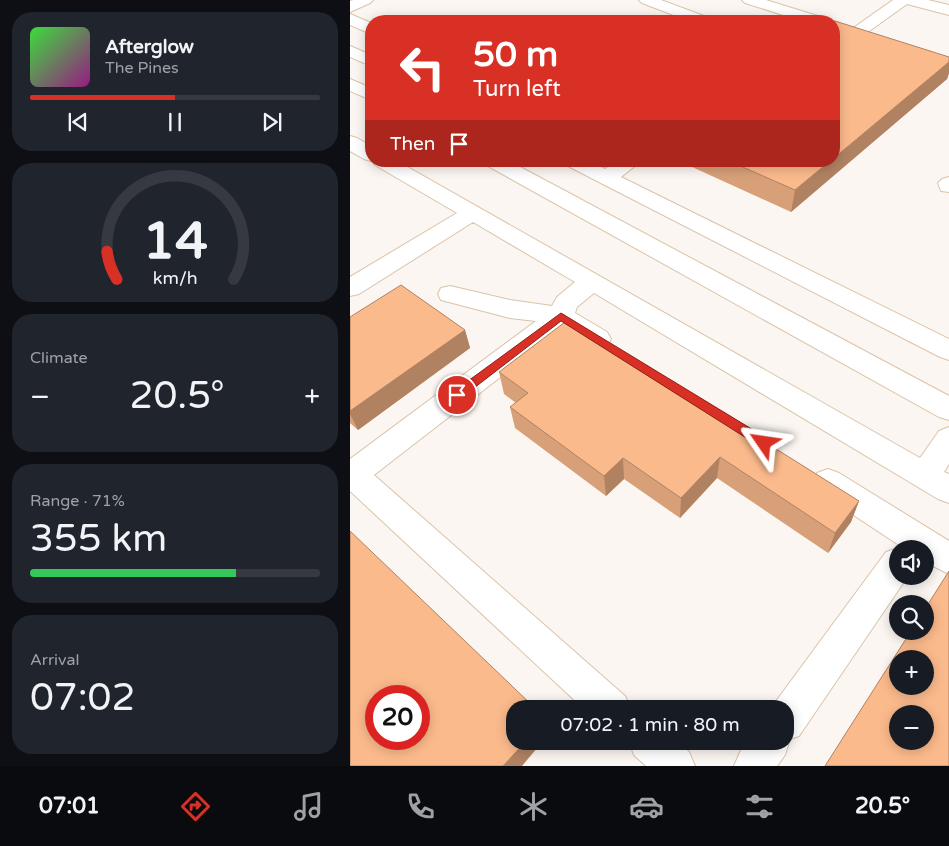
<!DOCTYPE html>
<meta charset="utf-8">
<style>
body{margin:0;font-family:"Varela Round",sans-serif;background:#20242c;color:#f1f3f6;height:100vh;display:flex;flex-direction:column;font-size:19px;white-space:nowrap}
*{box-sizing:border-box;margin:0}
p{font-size:16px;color:#9ea1a6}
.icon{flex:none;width:28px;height:28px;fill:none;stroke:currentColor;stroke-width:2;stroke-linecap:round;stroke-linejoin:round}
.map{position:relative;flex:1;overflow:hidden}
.drawer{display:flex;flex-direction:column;gap:12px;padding:12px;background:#0d0f14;width:350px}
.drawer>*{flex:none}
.guide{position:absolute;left:15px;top:15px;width:475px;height:152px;border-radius:20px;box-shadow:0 2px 12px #0003;background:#d93025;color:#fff;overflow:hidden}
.tools{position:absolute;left:539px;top:540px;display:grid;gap:10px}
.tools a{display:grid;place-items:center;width:45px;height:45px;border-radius:50%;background:#171b24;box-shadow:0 2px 12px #0003;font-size:25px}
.speed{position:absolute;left:15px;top:685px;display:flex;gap:10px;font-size:25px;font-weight:700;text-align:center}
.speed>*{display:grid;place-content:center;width:65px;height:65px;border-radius:50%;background:#171b24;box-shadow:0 2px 12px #0003;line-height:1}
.speed .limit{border:8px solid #d22;background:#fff;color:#111}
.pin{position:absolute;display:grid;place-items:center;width:42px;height:42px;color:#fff;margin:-21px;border:2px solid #fff;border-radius:50%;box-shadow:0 1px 5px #0007}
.me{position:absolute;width:55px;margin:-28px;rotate:302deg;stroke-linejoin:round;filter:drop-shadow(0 0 4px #0008)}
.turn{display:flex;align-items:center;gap:18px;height:105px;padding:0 25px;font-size:22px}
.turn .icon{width:65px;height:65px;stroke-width:2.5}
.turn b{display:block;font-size:35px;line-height:42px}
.then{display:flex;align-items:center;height:48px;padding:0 25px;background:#0003;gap:10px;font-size:19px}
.big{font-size:38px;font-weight:600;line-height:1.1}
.drawer .tile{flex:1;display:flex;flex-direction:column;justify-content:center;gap:8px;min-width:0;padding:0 18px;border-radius:20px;background:#20242c}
.drawer .dial{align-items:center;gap:0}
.dial svg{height:130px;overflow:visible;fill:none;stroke:#363941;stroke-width:7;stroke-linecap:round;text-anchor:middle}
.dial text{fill:#f1f3f6;stroke:none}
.song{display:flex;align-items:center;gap:15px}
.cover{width:60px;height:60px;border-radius:8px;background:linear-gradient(135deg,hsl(120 70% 55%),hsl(310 70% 35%))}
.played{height:5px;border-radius:2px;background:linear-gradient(90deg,#d93025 50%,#363941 50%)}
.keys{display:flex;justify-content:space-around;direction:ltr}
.heat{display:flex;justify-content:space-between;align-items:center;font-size:28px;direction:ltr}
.charge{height:8px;border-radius:4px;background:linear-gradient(90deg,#34c759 71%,#363941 0)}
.trip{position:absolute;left:156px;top:700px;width:288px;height:50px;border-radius:20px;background:#171b24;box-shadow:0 2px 12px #0003;font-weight:600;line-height:50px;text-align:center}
.menu{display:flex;height:80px;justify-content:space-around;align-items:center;background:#090b0e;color:#9ea1a6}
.menu .icon{width:35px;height:35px}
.menu .current{color:#d93025}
.menu b{font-size:22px;color:#f1f3f6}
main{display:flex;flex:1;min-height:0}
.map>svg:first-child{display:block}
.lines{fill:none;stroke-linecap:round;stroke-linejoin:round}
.minor-casing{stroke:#dbc3a9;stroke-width:2}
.minor{fill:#fff;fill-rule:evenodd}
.wall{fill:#d8a078}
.shaded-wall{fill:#b08262}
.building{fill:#fbba8c;stroke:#b08262;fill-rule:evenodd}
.route{fill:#d93025;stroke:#8d1f18}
</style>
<main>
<section class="drawer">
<div class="tile">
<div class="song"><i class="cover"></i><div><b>Afterglow</b><p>The Pines</p></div></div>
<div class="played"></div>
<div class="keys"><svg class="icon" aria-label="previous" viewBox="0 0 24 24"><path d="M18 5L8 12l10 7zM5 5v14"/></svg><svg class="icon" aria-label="pause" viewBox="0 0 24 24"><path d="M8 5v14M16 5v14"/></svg><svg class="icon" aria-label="next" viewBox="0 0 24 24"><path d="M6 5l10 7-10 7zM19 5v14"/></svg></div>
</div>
<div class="tile dial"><svg viewBox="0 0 100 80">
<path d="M14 69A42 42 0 1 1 86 69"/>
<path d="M14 69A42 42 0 0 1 8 52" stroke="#d93025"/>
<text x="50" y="56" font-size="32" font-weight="700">14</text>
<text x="50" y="72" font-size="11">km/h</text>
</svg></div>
<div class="tile"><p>Climate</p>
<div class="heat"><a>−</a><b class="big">20.5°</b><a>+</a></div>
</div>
<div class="tile"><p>Range · 71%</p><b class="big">355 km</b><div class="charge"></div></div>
<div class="tile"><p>Arrival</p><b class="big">07:02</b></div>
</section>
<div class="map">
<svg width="599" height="766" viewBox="0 0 599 766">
<rect width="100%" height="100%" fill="#fbf6f1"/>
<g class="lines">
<!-- minor casing -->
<g class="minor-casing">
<g id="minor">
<polygon points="3,0 23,0 20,3 0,12 0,1"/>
<polygon points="289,0 311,0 354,16 357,21 339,21 292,3"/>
<polygon points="392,0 416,0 474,18 476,21 452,21 395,3"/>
<polygon points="543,0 578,0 599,5 599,15 557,4 511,37 499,37 497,34 499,31"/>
<polygon points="0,14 21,23 21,34 0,25"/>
<polygon points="0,46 21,55 21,66 0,57"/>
<polygon points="0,79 21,88 21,100 0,91"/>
<polygon points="0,136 7,138 21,146 21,161 14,159 0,151"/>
<path d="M 22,161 L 47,161 L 570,458 L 589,431 L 599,427 L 599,464 L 594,472 L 599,474 L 599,503 L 588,499 L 244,293 L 227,307 L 225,313 L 257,332 L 261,339 L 257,346 C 240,351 226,338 212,329 L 24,475 L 275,696 L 281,709 L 234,709 L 0,491 L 0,459 L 186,321 L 160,318 L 91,300 L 88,294 L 91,288 L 100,286 L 160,300 L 202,306 L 207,297 L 225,282 L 123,222 L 9,294 L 0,296 L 0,277 L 107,213 L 25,165 Z"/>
<polygon points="133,161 159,161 599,396 599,420 589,417 136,165"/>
<polygon points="213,161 240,161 255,169 267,161 291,161 271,177 599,339 599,360 590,357 249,182 216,165"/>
<polygon points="599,177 599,192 591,191 588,183 592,179"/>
<polygon points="478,469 489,473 599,541 599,574 575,562 575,549 555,549 467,491 463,482 467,473"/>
<polygon points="548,548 550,549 548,549 548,576 558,576 449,736 440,739 435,755 427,766 384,766 390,752 397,741 435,741 435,709 421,708 536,552"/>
<polygon points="279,741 327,741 339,752 345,766 296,766 284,755"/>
</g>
</g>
<!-- minor -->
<use href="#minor" class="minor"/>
</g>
<!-- wall -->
<g class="wall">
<polygon points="599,57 599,73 597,79 441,212 329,161 484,161"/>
<polygon points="0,317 115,330 120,348 8,430 0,423"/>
<polygon points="149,372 509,501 501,522 478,553 367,478 330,518 274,479 256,496 165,428 160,407 166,403 154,394"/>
</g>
<!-- shaded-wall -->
<g class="shaded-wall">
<polygon points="599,62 599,73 597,79 441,212 445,190 480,161 484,161 484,158"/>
<polygon points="115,330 120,348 8,430 0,414 0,411"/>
<polygon points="370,457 367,478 330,518 331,498"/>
<polygon points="273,458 274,479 256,496 254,476"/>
<polygon points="509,501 501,522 478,553 485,533"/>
<polygon points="176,741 193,741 172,766 153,766"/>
</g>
<!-- building -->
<g class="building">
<polygon points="484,21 485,21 599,57 599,62 484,158"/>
<polygon points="379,161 480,161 445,190"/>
<polygon points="51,285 115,330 0,411 0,317"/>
<polygon points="219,319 509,501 485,533 370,457 331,498 273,458 254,476 160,407 178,393 149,372"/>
<path d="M 0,531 L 186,709 L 165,709 L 165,741 L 176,741 L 153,766 L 0,766 ZM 26,696 L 69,696 L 69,739 L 26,739 Z"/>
<path d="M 599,571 L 599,766 L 475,766 L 561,631 L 575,631 L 575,609 ZM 548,659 L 575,659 L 575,686 L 548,686 ZM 548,714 L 575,714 L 575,741 L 548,741 Z"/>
</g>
<!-- route -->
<polygon class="route" points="211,313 418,439 420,443 418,446 409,446 211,321 111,398 103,398 101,395 103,392"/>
</svg>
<div class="tools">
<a><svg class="icon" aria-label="sound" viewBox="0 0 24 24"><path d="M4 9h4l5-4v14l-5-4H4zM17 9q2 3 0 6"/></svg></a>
<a><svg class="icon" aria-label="search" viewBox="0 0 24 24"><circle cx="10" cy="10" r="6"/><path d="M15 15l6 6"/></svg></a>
<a>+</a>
<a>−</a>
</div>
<div class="speed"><div class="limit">20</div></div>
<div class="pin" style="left:107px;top:395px;background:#d93025"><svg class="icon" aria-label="arrive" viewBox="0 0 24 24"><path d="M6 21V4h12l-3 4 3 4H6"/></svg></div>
<svg class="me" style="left:414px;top:443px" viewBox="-20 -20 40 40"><path d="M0-17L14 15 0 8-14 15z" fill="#d93025" stroke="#fff" stroke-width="4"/></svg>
<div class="trip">07:02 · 1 min · 80 m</div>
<div class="guide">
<div class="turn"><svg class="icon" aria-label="left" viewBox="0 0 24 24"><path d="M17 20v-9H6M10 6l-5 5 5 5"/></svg><div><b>50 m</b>Turn left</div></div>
<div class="then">Then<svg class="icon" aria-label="arrive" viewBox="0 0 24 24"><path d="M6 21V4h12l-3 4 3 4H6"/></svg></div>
</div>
</div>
</main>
<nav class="menu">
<b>07:01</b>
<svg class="icon current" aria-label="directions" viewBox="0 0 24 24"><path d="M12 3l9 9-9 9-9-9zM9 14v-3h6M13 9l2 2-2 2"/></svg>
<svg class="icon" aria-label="music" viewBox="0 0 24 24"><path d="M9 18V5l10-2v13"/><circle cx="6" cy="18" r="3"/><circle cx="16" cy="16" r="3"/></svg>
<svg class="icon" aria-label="phone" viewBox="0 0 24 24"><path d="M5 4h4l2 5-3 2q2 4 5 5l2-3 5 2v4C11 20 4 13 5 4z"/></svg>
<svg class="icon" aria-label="climate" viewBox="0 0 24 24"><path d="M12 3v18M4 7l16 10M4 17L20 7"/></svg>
<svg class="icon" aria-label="car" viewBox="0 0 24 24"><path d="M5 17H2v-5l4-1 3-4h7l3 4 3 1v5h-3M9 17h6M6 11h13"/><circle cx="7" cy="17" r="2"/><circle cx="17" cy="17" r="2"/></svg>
<svg class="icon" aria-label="filters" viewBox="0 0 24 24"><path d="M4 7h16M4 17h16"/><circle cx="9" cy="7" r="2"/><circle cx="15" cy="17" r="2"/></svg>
<b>20.5°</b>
</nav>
